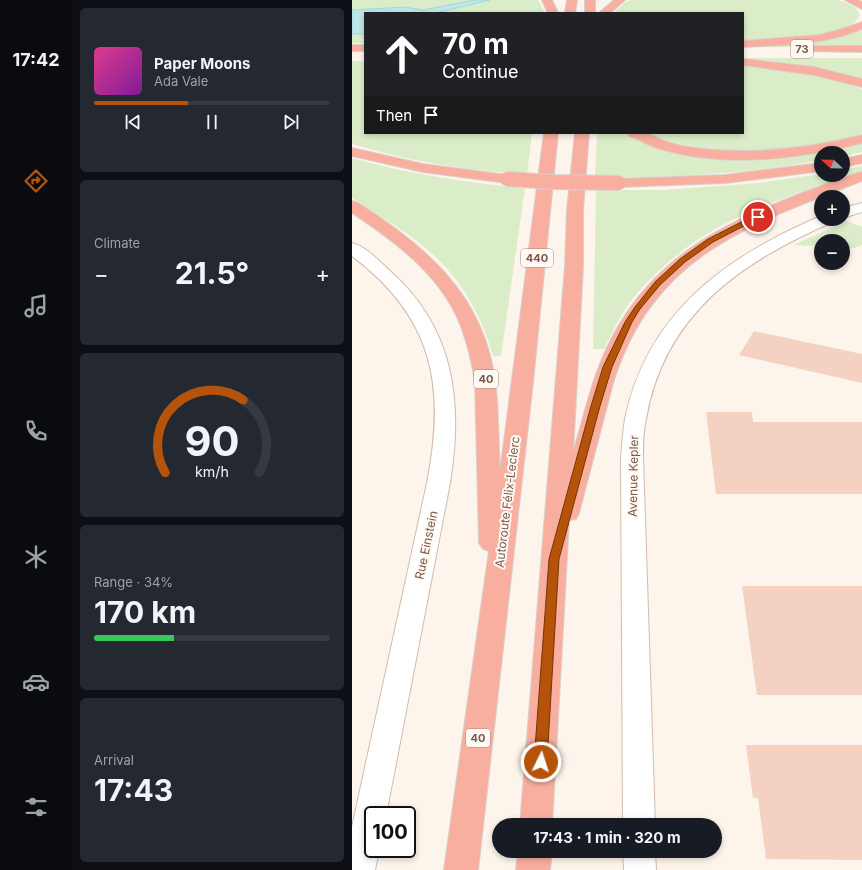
<!DOCTYPE html>
<meta charset="utf-8">
<style>
body{margin:0;font-family:Inter,sans-serif;background:#242831;color:#f1f3f6;height:100vh;display:flex;flex-direction:column;font-size:15px;white-space:nowrap}
*{box-sizing:border-box;margin:0}
p{font-size:13px;color:#9ea1a6}
.icon{flex:none;width:22px;height:22px;fill:none;stroke:currentColor;stroke-width:2;stroke-linecap:round;stroke-linejoin:round}
.map{position:relative;flex:1;overflow:hidden}
.side{display:flex;flex-direction:column;gap:8px;padding:8px;background:#0d0f14;width:280px}
.side>*{flex:none}
.hud{position:absolute;left:12px;top:12px;width:380px;height:122px;border-radius:0px;box-shadow:0 2px 6px #0003;background:#202124;color:#fff;overflow:hidden}
.needle{width:26px;rotate:292deg}
.controls{position:absolute;left:462px;top:146px;display:grid;gap:8px}
.controls a{display:grid;place-items:center;width:36px;height:36px;border-radius:50%;background:#171b24;box-shadow:0 2px 6px #0003;font-size:20px}
.speed{position:absolute;left:12px;top:806px;display:flex;gap:8px;font-size:20px;font-weight:700;text-align:center}
.speed>*{display:grid;place-content:center;width:52px;height:52px;border-radius:50%;background:#171b24;box-shadow:0 2px 6px #0003;line-height:1}
.speed .limit{border:2px solid #111;border-radius:6px;background:#fff;color:#111}
.pin{position:absolute;display:grid;place-items:center;width:34px;height:34px;color:#fff;margin:-17px;border:2px solid #fff;border-radius:50%;box-shadow:0 1px 4px #0007}
.me{position:absolute;width:44px;margin:-22px;rotate:4deg;stroke-linejoin:round;filter:drop-shadow(0 0 3px #0008)}
.turn{display:flex;align-items:center;gap:14px;height:84px;padding:0 12px;font-size:18px}
.turn .icon{width:52px;height:52px;stroke-width:2.5}
.turn b{display:block;font-size:28px;line-height:34px}
.then{display:flex;align-items:center;height:38px;padding:0 12px;background:#0003;gap:8px;font-size:15px}
.big{font-size:30px;font-weight:700;line-height:1.1}
.side .tile{flex:1;display:flex;flex-direction:column;justify-content:center;gap:6px;min-width:0;padding:0 14px;border-radius:6px;background:#242831}
.side .dial{align-items:center;gap:0}
.dial svg{height:104px;overflow:visible;fill:none;stroke:#363941;stroke-width:7;stroke-linecap:round;text-anchor:middle}
.dial text{fill:#f1f3f6;stroke:none}
.song{display:flex;align-items:center;gap:12px}
.cover{width:48px;height:48px;border-radius:6px;background:linear-gradient(135deg,hsl(330 70% 55%),hsl(290 70% 35%))}
.played{height:4px;border-radius:2px;background:linear-gradient(90deg,#b45309 40%,#363941 40%)}
.keys{display:flex;justify-content:space-around;direction:ltr}
.heat{display:flex;justify-content:space-between;align-items:center;font-size:22px;direction:ltr}
.charge{height:6px;border-radius:3px;background:linear-gradient(90deg,#34c759 34%,#363941 0)}
.trip{position:absolute;left:140px;top:818px;width:230px;height:40px;border-radius:20px;background:#171b24;box-shadow:0 2px 6px #0003;font-weight:700;line-height:40px;text-align:center}
main{display:flex;flex:1;min-height:0}
.tab-bar{display:flex;flex-direction:column;width:72px;justify-content:space-around;align-items:center;background:#090b0e;color:#9ea1a6}
.tab-bar .icon{width:28px;height:28px}
.tab-bar .current{color:#b45309}
.tab-bar b{font-size:18px;color:#f1f3f6}
.map>svg:first-child{display:block}
.green{fill:#daedc8}
.water{fill:#bee7e9;stroke:#a3d8db}
.building{fill:#f4d1c1}
.lines{fill:none;stroke-linecap:round;stroke-linejoin:round}
.street-casing{stroke:#d2bbaf;stroke-width:2}
.highway-casing{stroke:#dad0cd;stroke-width:2}
.street{fill:#fff;fill-rule:evenodd}
.highway{fill:#f9afa0;fill-rule:evenodd}
.highway-bridge-casing{stroke:#dad0cd;stroke-width:16;stroke-linecap:butt}
.highway-bridge{stroke:#f9afa0;stroke-width:14}
.route{fill:#b45309;stroke:#753606}
.labels{text-anchor:middle;dominant-baseline:central;stroke-width:4;stroke-linejoin:round;paint-order:stroke}
.shield{fill:#fff9f3;stroke:#a3887e;stroke-width:1}
.shield-label{font-size:11px;font-weight:bold;fill:#7b584c}
.street-label{font-size:12px;fill:#7b584c;stroke:#fff9f3}
</style>
<main>
<nav class="tab-bar">
<b>17:42</b>
<svg class="icon current" aria-label="directions" viewBox="0 0 24 24"><path d="M12 3l9 9-9 9-9-9zM9 14v-3h6M13 9l2 2-2 2"/></svg>
<svg class="icon" aria-label="music" viewBox="0 0 24 24"><path d="M9 18V5l10-2v13"/><circle cx="6" cy="18" r="3"/><circle cx="16" cy="16" r="3"/></svg>
<svg class="icon" aria-label="phone" viewBox="0 0 24 24"><path d="M5 4h4l2 5-3 2q2 4 5 5l2-3 5 2v4C11 20 4 13 5 4z"/></svg>
<svg class="icon" aria-label="climate" viewBox="0 0 24 24"><path d="M12 3v18M4 7l16 10M4 17L20 7"/></svg>
<svg class="icon" aria-label="car" viewBox="0 0 24 24"><path d="M5 17H2v-5l4-1 3-4h7l3 4 3 1v5h-3M9 17h6M6 11h13"/><circle cx="7" cy="17" r="2"/><circle cx="17" cy="17" r="2"/></svg>
<svg class="icon" aria-label="filters" viewBox="0 0 24 24"><path d="M4 7h16M4 17h16"/><circle cx="9" cy="7" r="2"/><circle cx="15" cy="17" r="2"/></svg>
</nav>
<section class="side">
<div class="tile">
<div class="song"><i class="cover"></i><div><b>Paper Moons</b><p>Ada Vale</p></div></div>
<div class="played"></div>
<div class="keys"><svg class="icon" aria-label="previous" viewBox="0 0 24 24"><path d="M18 5L8 12l10 7zM5 5v14"/></svg><svg class="icon" aria-label="pause" viewBox="0 0 24 24"><path d="M8 5v14M16 5v14"/></svg><svg class="icon" aria-label="next" viewBox="0 0 24 24"><path d="M6 5l10 7-10 7zM19 5v14"/></svg></div>
</div>
<div class="tile"><p>Climate</p>
<div class="heat"><a>−</a><b class="big">21.5°</b><a>+</a></div>
</div>
<div class="tile dial"><svg viewBox="0 0 100 80">
<path d="M14 69A42 42 0 1 1 86 69"/>
<path d="M14 69A42 42 0 0 1 74 13" stroke="#b45309"/>
<text x="50" y="56" font-size="32" font-weight="700">90</text>
<text x="50" y="72" font-size="11">km/h</text>
</svg></div>
<div class="tile"><p>Range · 34%</p><b class="big">170 km</b><div class="charge"></div></div>
<div class="tile"><p>Arrival</p><b class="big">17:43</b></div>
</section>
<div class="map">
<svg width="510" height="870" viewBox="0 0 510 870">
<rect width="100%" height="100%" fill="#fdf5eb"/>
<!-- green -->
<g class="green">
<polygon points="0,0 186,0 193,13 13,13 13,43 0,43"/>
<path d="M 279,0 L 486,0 C 495,3 505,6 508,15 C 505,20 502,23 497,26 C 471,38 420,39 391,41 L 391,13 L 262,13 L 272,3 Z"/>
<polygon points="510,30 510,47 399,47 398,45 481,37"/>
<polygon points="391,58 510,58 510,80 391,60"/>
<path d="M 0,61 L 13,61 L 13,133 L 180,133 L 175,174 C 115,171 57,161 0,144 Z"/>
<path d="M 391,65 C 432,70 472,74 510,89 L 510,133 C 460,157 346,158 296,133 L 391,133 Z"/>
<path d="M 245,133 L 275,133 L 283,138 L 322,151 L 449,155 L 496,147 L 510,143 L 510,152 L 491,156 L 491,153 L 469,153 L 469,160 C 397,174 324,177 252,178 L 251,176 L 243,175 Z"/>
<path d="M 0,158 C 56,174 115,183 173,188 L 149,356 L 141,356 C 130,316 108,277 76,250 C 53,230 25,215 0,198 Z"/>
<path d="M 510,166 L 510,171 C 460,188 397,208 353,235 C 330,249 306,270 288,290 C 272,307 262,329 252,349 L 241,349 L 244,190 L 312,190 L 407,183 L 469,174 L 491,175 L 491,170 Z"/>
<polygon points="495,221 510,227 510,245 503,248 491,248 491,241 469,241 469,246 441,245"/>
</g>
<!-- water -->
<polygon class="water" points="122,0 138,0 84,13 13,13 13,34 0,34 0,10 52,7 72,10"/>
<!-- building -->
<g class="building">
<polygon points="402,331 510,354 510,383 387,355"/>
<polygon points="354,412 400,412 401,422 510,422 510,494 364,494"/>
<polygon points="390,586 510,586 510,695 405,695"/>
<polygon points="394,745 510,745 510,860 414,859 406,798 401,798"/>
</g>
<g class="lines">
<!-- street casing -->
<g class="street-casing">
<g id="street">
<polygon points="510,203 510,212 491,218 491,208"/>
<path d="M 469,216 L 469,219 L 484,219 L 481,222 C 390,261 312,314 294,419 C 291,432 291,445 291,458 L 303,825 L 271,825 L 269,458 C 270,445 271,432 273,419 C 295,312 375,256 469,216 Z"/>
<path d="M 0,243 C 15,247 28,262 39,272 C 103,329 111,403 98,483 L 34,815 L 21,815 L 21,849 L 27,849 L 23,870 L 0,870 L 0,827 L 75,483 C 94,386 82,318 0,256 Z"/>
<polygon points="271,851 303,851 304,870 272,870"/>
</g>
</g>
<!-- highway casing -->
<g class="highway-casing">
<g id="highway">
<polygon points="190,0 200,0 206,13 196,13"/>
<polygon points="215,0 225,0 223,13 213,13"/>
<rect x="233" y="0" width="10" height="13"/>
<polygon points="262,0 273,0 258,13 247,13"/>
<polygon points="493,0 506,0 510,2 510,9"/>
<path d="M 510,22 L 510,29 C 473,45 431,45 391,47 L 391,41 L 468,35 L 493,28 Z"/>
<rect x="0" y="45" width="13" height="6"/>
<polygon points="457,46 510,46 510,52 453,51 451,49"/>
<polygon points="391,59 462,67 510,79 510,87 462,75 391,65"/>
<path d="M 192,133 L 206,133 L 181,382 L 126,870 L 92,870 L 137,551 L 131,549 L 127,543 L 123,380 C 120,364 117,350 112,335 C 95,280 46,243 0,213 L 0,201 L 6,203 C 74,246 132,296 143,381 C 147,411 146,441 148,472 Z"/>
<path d="M 223,133 L 237,133 L 231,210 L 231,266 L 221,453 C 234,409 243,364 267,325 C 310,253 375,222 450,193 C 470,186 490,177 510,172 L 510,181 C 396,225 301,255 261,383 L 227,513 L 224,519 L 217,520 L 200,825 L 168,825 L 213,266 L 215,210 Z"/>
<path d="M 275,133 C 281,133 288,132 294,133 C 299,134 305,138 310,140 C 319,143 329,146 337,147 C 396,156 453,149 510,135 L 510,143 C 443,160 369,169 302,147 C 294,144 286,139 277,136 Z"/>
<polygon points="0,148 71,164 155,175 160,176 162,179 160,182 155,183 71,172 0,156"/>
<polygon points="510,155 510,163 491,167 491,159"/>
<polygon points="469,163 469,171 373,183 267,187 262,186 260,183 262,180 267,179 373,175"/>
<polygon points="166,851 200,851 198,870 164,870"/>
</g>
</g>
<!-- street -->
<use href="#street" class="street"/>
<!-- highway -->
<use href="#highway" class="highway"/>
<!-- highway-bridge casing -->
<g class="highway-bridge-casing">
<polyline id="highway-bridge" points="155,179 200,182 267,183"/>
</g>
<!-- highway-bridge -->
<use href="#highway-bridge" class="highway-bridge"/>
</g>
<!-- route -->
<polygon class="route" points="403,215 409,217 361,242 333,262 308,285 288,309 280,322 260,367 248,406 207,559 195,762 193,766 189,768 184,766 182,762 197,559 239,406 251,367 273,322 283,307 303,282 328,259 356,239"/>
<g class="labels">
<!-- shield labels -->
<g class="shield">
<rect x="439" y="40" width="22" height="18" rx="3"/>
<rect x="169" y="249" width="32" height="18" rx="3"/>
<rect x="122" y="370" width="24" height="18" rx="3"/>
<rect x="114" y="729" width="24" height="18" rx="3"/>
</g>
<g class="shield-label">
<text x="450" y="49">73</text>
<text x="185" y="258">440</text>
<text x="134" y="379">40</text>
<text x="126" y="738">40</text>
</g>
<!-- street labels -->
<g class="street-label">
<text transform="translate(281 476) rotate(-89)">Avenue Kepler</text>
<text transform="translate(155 502) rotate(-83)">Autoroute Félix-Leclerc</text>
<text transform="translate(74 545) rotate(-78)">Rue Einstein</text>
</g>
</g>
</svg>
<div class="controls">
<a><svg class="needle" viewBox="-14 -14 28 28"><path d="M0-13l5 13h-10z" fill="#e53935"/><path d="M0 13l5-13h-10z" fill="#9ea1a6"/></svg></a>
<a>+</a>
<a>−</a>
</div>
<div class="speed"><div class="limit">100</div></div>
<div class="pin" style="left:406px;top:217px;background:#d93025"><svg class="icon" aria-label="arrive" viewBox="0 0 24 24"><path d="M6 21V4h12l-3 4 3 4H6"/></svg></div>
<svg class="me" style="left:189px;top:762px" viewBox="-20 -20 40 40"><circle r="17" fill="#b45309" stroke="#fff" stroke-width="3"/><path d="M0-11L8 9 0 5-8 9z" fill="#fff"/></svg>
<div class="trip">17:43 · 1 min · 320 m</div>
<div class="hud">
<div class="turn"><svg class="icon" aria-label="ahead" viewBox="0 0 24 24"><path d="M12 20V5M6 11l6-6 6 6"/></svg><div><b>70 m</b>Continue</div></div>
<div class="then">Then<svg class="icon" aria-label="arrive" viewBox="0 0 24 24"><path d="M6 21V4h12l-3 4 3 4H6"/></svg></div>
</div>
</div>
</main>
